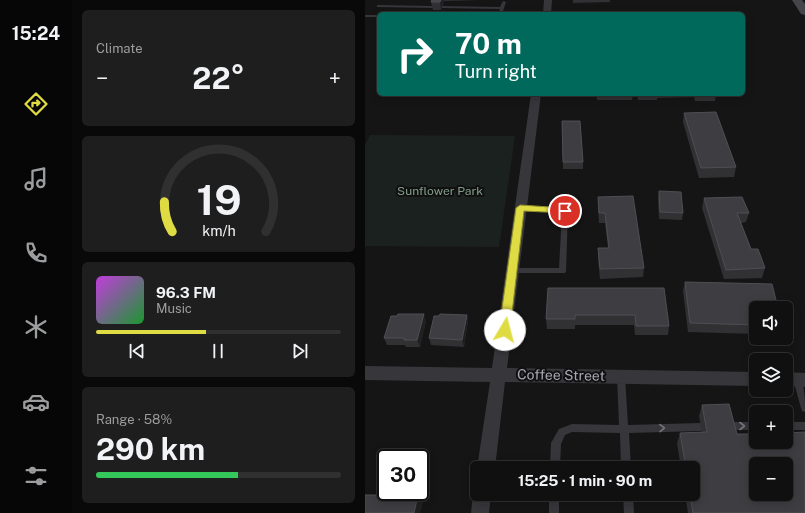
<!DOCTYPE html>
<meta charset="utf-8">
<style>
body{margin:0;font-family:"Public Sans",sans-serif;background:#1e1e1e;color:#f1f3f6;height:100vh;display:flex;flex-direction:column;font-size:15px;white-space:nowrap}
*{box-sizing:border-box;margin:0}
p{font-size:13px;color:#9c9d9f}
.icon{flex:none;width:22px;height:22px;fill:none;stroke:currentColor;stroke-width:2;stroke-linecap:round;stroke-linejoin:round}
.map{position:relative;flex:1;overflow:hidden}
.details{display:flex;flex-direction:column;gap:10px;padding:10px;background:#090909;width:293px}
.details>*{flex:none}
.guide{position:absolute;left:12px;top:12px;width:368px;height:84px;border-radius:6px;box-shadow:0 2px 10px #0003,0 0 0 1px #303030;background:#00695c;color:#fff;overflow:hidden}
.controls{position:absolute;left:384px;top:301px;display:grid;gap:8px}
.controls a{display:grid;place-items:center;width:44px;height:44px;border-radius:6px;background:#101010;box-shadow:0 2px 10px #0003,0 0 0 1px #303030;font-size:20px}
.speed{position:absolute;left:12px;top:449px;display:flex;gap:8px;font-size:20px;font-weight:700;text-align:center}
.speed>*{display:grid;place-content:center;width:52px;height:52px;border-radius:50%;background:#101010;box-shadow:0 2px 10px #0003,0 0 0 1px #303030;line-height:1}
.speed .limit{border:2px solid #111;border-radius:6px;background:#fff;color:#111}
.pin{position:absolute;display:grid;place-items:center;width:34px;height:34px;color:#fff;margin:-17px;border:2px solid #fff;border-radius:50%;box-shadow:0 1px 4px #0007}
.me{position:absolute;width:44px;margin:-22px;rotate:8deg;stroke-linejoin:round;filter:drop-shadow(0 0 3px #0008)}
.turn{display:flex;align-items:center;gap:14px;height:84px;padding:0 12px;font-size:18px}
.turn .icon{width:52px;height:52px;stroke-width:2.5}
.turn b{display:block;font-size:28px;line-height:34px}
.big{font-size:30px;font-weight:700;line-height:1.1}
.details .tile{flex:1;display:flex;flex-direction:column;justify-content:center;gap:6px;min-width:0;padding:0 14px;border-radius:6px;background:#1e1e1e}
.details .dial{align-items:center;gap:0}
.dial svg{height:104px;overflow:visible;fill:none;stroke:#303030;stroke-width:7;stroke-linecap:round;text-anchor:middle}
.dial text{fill:#f1f3f6;stroke:none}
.song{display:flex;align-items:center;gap:12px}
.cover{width:48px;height:48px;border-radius:6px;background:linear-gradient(135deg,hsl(290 70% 55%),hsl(130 70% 35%))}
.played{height:4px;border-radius:2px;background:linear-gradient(90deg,#dfdc43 45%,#303030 45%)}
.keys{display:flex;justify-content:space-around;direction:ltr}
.heat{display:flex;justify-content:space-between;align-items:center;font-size:22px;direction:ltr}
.charge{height:6px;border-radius:3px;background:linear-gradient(90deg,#34c759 58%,#303030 0)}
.trip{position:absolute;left:105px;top:461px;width:230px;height:40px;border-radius:6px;background:#101010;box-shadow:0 2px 10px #0003,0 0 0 1px #303030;font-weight:700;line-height:40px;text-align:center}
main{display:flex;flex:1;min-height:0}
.dock{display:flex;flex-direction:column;width:72px;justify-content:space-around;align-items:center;background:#060606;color:#9c9d9f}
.dock .icon{width:28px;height:28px}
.dock .current{color:#dfdc43}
.dock b{font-size:18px;color:#f1f3f6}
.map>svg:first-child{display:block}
.green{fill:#1b211e}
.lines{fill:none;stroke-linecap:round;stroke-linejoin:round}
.lane{fill:#37363b;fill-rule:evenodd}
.street{fill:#37363b;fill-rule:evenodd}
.secondary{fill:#45444b;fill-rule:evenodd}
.wall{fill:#313134}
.shaded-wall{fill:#202022}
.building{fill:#3e3e42;stroke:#4e4e54;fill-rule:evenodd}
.oneway{stroke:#75757e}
.route{fill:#dfdc43;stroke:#918f2c}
.labels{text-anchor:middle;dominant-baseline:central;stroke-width:4;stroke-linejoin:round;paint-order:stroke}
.park-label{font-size:12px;fill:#819e8c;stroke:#101011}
.near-street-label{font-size:14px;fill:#a8a8b5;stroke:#101011}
</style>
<main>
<nav class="dock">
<b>15:24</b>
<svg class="icon current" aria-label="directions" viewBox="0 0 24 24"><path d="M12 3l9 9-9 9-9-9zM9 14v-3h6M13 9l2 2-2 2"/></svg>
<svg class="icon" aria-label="music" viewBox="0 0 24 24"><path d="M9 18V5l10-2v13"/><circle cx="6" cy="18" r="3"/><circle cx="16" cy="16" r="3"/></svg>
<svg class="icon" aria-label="phone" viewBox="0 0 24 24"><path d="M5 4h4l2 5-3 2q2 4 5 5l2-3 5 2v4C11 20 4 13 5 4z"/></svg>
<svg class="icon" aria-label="climate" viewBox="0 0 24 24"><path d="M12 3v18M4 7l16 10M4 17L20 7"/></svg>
<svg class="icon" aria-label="car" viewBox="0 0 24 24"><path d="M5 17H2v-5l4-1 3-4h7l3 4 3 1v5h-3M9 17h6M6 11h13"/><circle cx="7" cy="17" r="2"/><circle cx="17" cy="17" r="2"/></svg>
<svg class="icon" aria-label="filters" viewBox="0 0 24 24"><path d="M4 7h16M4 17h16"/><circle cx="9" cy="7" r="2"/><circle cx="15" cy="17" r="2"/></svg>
</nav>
<section class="details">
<div class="tile"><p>Climate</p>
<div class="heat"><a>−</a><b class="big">22°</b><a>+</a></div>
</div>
<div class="tile dial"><svg viewBox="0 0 100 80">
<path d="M14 69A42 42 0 1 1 86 69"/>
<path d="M14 69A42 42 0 0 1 8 46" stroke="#dfdc43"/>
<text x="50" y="56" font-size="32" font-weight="700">19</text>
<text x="50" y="72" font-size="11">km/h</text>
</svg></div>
<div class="tile">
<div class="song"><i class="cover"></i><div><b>96.3 FM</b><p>Music</p></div></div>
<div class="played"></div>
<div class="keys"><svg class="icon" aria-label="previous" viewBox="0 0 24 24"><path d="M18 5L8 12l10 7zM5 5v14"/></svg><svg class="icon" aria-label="pause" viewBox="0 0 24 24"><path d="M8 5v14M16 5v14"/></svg><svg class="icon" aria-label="next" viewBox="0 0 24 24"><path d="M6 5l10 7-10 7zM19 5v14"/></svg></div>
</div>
<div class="tile"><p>Range · 58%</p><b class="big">290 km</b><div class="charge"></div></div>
</section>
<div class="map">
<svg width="440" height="513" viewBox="0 0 440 513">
<rect width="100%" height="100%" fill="#151516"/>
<!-- green -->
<polygon class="green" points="5,135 150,136 134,247 0,246 0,145"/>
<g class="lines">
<!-- lane -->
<g class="lane">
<polygon points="138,1 141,2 137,14 133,14 135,9 77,8 75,7 77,6 135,7"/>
<polygon points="12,5 69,6 71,7 69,8 13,7 12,7"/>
<rect x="0" y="15" width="14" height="2"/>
<polygon points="155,206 202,209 203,211 201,271 200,273 144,273 143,271 144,269 147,268 194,268 197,213 153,209 152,208"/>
<polygon points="256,372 259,373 260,376 263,425 336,423 339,424 341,427 339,430 336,431 264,433 266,468 256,468 255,433 207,432 200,435 196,444 195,468 185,468 186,443 194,429 207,424 254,425 252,376 253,373"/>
<path d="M 432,375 L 435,376 C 440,388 440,399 440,412 L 437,411 L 436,408 L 428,379 L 429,376 Z"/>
<polygon points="363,422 391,422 391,430 363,430 360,429 358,426 360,423"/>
<rect x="421" y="422" width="19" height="8"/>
<rect x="184" y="494" width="10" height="19"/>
<polygon points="258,494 268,494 269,513 259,513"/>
</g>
<!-- street -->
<g class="street">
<polygon points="179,0 187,0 186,14 178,14"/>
<polygon points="166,94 176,94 142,368 391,372 391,386 140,382 130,468 112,468 125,382 0,380 0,366 127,368"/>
<polygon points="421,372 440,373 440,387 421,386"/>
<polygon points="112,487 112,494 126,494 124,513 106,513 108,494"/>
</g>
<!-- secondary -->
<polygon class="secondary" points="427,0 437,0 440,4 440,15 436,14"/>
</g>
<!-- wall -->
<g class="wall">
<polygon points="67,0 116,0 79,1 76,10 68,10 66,2"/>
<polygon points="208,0 245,0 245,2 208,3"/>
<polygon points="232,94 268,94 267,100 232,100"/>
<polygon points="272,94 351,94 350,101 330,101 329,97 292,98 292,100 273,100"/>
<polygon points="319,113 371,167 369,177 334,178 318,122"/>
<polygon points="197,121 218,162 218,169 198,169"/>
<polygon points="294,191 318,213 317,220 294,219 293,198"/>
<polygon points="233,197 279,268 278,277 235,279 233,258 233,248 243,248 240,223 234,223 233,207"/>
<polygon points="339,198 384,213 381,222 376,223 386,249 400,268 397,278 359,279 337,208"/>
<polygon points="320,282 391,308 391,334 323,332 318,291"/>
<polygon points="183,288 304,326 303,335 270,335 269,325 210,325 210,329 182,329 181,319"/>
<polygon points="102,315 103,321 99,347 66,345 64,338 74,316"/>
<polygon points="61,321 55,347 41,347 40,345 22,345 19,338"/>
<polygon points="337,405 372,434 440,513 323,513 320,494 328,494 328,468 316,468 312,443 315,433 337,432 334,416"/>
</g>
<!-- shaded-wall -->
<g class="shaded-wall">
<polygon points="76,0 79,0 79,1 76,10 75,2"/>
<polygon points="59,314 61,321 55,347 52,340"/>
<polygon points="102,315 103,321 99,347 97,340"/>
<polygon points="53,495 58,503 55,513 49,513"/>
</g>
<!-- building -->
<g class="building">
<polygon points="67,0 76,0 75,2 66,2"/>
<polygon points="351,112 371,167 336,168 319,113"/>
<polygon points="197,121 215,121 218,162 198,162"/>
<polygon points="294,191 316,192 318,213 295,212"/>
<polygon points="268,196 279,268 235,269 233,248 244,248 240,213 234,213 233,197"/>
<polygon points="377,197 384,213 372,213 386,249 393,249 400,268 361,270 339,198"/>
<polygon points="320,282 407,284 413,308 391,308 391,325 325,323"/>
<polygon points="183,288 299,288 304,326 271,326 270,315 210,315 210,319 181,319"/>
<polygon points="33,314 59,314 52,340 39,340 39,338 19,338 26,316 32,316"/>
<polygon points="75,314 102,315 97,340 64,338 69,316 74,316"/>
<path d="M 364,404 L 372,434 L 391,434 L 391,442 L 421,442 L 421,433 L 440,432 L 440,513 L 328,513 L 325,494 L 328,494 L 328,468 L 321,468 L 315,433 L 342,432 L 337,405 ZM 391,464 L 421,464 L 421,494 L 391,494 Z"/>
<polygon points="0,495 53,495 49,513 0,513"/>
</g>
<!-- one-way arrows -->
<defs><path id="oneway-chevron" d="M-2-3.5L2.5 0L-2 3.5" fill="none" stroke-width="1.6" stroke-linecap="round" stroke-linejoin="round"/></defs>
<g class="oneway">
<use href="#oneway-chevron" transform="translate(377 426)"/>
<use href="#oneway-chevron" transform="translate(297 428) rotate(-2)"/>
</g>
<!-- route -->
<polygon class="route" points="155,205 200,208 204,211 200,213 159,211 145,330 143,333 140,334 136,333 134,330 151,208"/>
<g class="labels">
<!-- park labels -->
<g class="park-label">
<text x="75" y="191">Sunflower Park</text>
</g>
<!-- near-street labels -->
<g class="near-street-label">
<text transform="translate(196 375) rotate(1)">Coffee Street</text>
</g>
</g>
</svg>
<div class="controls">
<a><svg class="icon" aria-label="sound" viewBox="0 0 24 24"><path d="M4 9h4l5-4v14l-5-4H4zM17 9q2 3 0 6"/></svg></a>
<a><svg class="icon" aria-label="layers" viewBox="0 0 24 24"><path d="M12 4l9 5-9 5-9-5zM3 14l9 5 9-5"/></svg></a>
<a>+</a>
<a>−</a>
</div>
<div class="speed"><div class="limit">30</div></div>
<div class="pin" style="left:200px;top:211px;background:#d93025"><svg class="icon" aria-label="arrive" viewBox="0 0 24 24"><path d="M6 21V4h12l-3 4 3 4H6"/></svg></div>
<svg class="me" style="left:140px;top:330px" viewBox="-20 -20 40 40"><circle r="19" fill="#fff"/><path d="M0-13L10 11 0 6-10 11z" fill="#dfdc43"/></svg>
<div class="trip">15:25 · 1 min · 90 m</div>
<div class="guide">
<div class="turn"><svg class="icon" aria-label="right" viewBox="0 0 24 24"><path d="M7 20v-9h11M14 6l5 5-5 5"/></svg><div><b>70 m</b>Turn right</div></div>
</div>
</div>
</main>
